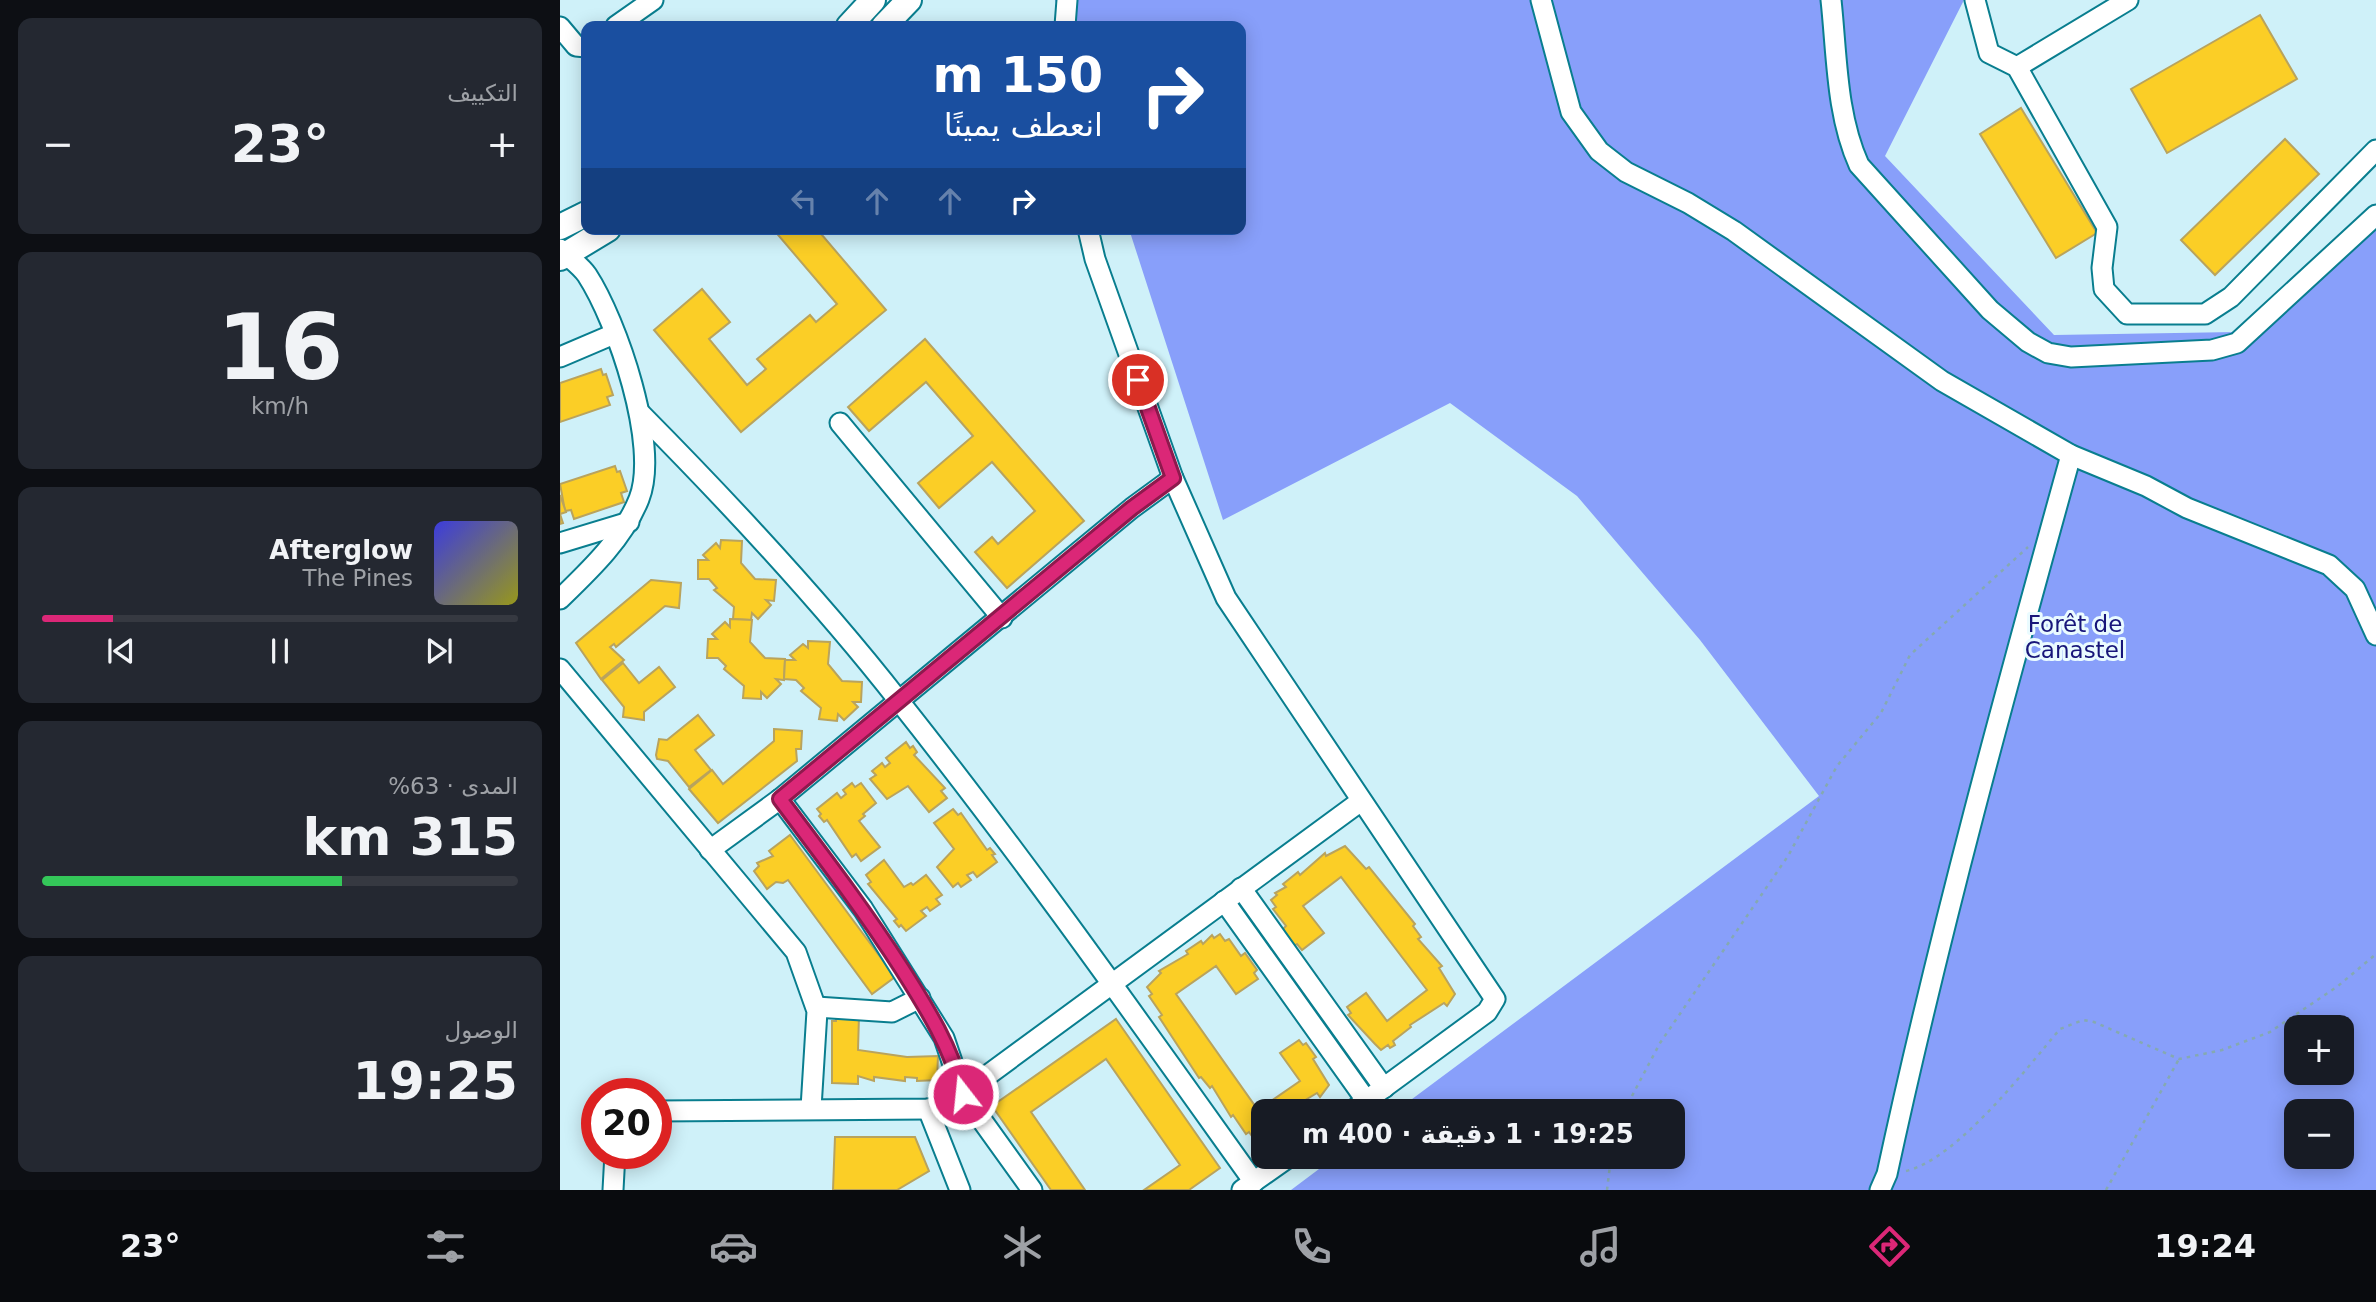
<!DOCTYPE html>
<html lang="ar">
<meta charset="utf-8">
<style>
body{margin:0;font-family:"DejaVu Sans","Noto Naskh Arabic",sans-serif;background:#242831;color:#f1f3f6;direction:rtl;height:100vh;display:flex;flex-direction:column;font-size:26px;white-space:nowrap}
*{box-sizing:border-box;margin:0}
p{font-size:23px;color:#9ea1a6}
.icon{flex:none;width:38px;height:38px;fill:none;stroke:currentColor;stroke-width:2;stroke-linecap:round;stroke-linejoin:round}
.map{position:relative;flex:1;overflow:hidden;direction:ltr}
.panel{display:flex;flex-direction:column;gap:18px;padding:18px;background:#0d0f14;width:560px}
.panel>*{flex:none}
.hud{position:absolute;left:21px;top:21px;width:665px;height:214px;border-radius:14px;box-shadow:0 4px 18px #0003;direction:rtl;background:#1a4fa0;color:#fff;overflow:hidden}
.buttons{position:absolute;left:1724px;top:1015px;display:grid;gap:14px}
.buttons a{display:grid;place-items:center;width:70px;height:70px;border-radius:14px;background:#171b24;box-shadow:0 4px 18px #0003;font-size:35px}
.speed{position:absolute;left:21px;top:1078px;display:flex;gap:14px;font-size:35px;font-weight:700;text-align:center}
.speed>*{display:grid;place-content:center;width:91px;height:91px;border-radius:50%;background:#171b24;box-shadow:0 4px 18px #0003;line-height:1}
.speed .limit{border:10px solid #d22;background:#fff;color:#111}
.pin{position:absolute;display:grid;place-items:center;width:60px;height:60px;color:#fff;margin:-30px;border:4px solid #fff;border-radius:50%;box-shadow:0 2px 7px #0007}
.me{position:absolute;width:77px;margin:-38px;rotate:344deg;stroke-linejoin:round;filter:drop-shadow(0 0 5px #0008)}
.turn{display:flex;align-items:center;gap:24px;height:147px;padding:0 28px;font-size:32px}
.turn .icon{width:91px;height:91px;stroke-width:2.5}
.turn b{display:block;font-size:49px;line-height:60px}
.lanes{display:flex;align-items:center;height:66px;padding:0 28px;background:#0003;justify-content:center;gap:35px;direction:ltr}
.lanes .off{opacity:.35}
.big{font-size:52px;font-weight:800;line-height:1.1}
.panel .tile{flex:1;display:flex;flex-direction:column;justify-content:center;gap:10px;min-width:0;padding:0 24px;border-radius:14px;background:#242831}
.panel .dial{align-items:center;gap:0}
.dial b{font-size:91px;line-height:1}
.song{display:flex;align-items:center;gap:21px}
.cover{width:84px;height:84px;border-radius:10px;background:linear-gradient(135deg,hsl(240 70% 55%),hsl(60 70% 35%))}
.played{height:7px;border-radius:4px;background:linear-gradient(90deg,#db2777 15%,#363941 15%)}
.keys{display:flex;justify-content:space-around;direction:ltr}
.heat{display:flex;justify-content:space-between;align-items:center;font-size:38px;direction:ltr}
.charge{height:10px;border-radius:5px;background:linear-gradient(90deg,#34c759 63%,#363941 0)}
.trip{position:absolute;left:691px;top:1099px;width:434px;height:70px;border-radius:14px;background:#171b24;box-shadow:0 4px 18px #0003;font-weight:800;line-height:70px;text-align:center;direction:rtl}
.dock{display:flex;height:112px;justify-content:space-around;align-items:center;background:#090b0e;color:#9ea1a6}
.dock .icon{width:49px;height:49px}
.dock .active{color:#db2777}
.dock b{font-size:32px;color:#f1f3f6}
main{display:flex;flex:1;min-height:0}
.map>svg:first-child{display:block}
.forest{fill:#889ffa;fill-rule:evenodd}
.building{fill:#fbce26;stroke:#b9a35d;stroke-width:2}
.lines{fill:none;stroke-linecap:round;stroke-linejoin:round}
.minor-casing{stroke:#097e8f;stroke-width:23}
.major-casing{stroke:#097e8f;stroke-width:28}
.path{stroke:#85a9b1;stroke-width:2.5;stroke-dasharray:3.5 5;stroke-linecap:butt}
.minor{stroke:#fff;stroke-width:19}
.major{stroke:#fff;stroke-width:24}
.route-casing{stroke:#8e194d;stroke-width:18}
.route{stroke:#db2777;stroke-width:12}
.labels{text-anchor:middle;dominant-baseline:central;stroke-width:6;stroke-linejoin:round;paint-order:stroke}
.park-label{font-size:23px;fill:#18167a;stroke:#eafbff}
</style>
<main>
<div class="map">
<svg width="1816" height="1190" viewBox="0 0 1816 1190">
<rect width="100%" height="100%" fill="#cff1f9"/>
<!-- forest -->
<path class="forest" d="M 495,0 L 1404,0 L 1325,156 L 1494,335 L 1676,332 L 1816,218 L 1816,1190 L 731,1190 L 775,1157 L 1113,1157 L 1113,1111 L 836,1111 L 1259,796 L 1140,640 L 1017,496 L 890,403 L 663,520 L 569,229 L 681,229 L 681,26 L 503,26 ZM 1736,1027 L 1782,1027 L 1782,1073 L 1736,1073 ZM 1736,1111 L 1782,1111 L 1782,1157 L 1736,1157 Z"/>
<!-- building -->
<g class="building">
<polygon points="1700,15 1737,79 1607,153 1571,89"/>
<polygon points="1461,108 1537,233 1496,258 1420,134"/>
<polygon points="1725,139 1759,174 1655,275 1621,240"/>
<polygon points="213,229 268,229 262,235 326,310 181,432 94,330 142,289 170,322 149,339 187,385 206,369 197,359 250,315 256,322 277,304"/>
<polygon points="365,339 524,521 447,588 415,552 432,537 438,544 475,511 432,462 379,508 358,483 413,436 366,382 309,431 288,407"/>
<polygon points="41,369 43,375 46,374 53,395 47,397 50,405 0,422 0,383"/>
<polygon points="55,466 57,472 60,471 67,491 61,493 64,502 14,519 11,510 5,511 0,484"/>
<polygon points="0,495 6,512 0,514 3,523 0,524"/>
<polygon points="161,540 182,541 181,563 195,579 216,580 214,601 206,600 211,605 198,619 192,613 191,620 173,619 174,607 154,590 157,588 149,579 138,579 138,560 148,560 143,555 156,543 160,548"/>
<polygon points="91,580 121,583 119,608 105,606 56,647 54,644 50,647 64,660 41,679 16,643"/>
<polygon points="170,619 192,620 190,642 205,658 225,659 224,680 216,679 221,684 207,698 201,692 201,699 183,698 184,686 164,669 166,666 158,658 147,658 148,639 157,639 152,634 165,622 170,627"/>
<polygon points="248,641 270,642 268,664 282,681 302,682 301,702 293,702 298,707 284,720 278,714 277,721 259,719 261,708 241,691 244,688 236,680 224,679 225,660 235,660 230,655 243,644 248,648"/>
<polygon points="63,663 79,683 99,667 115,687 84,712 84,720 63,717 64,707 42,680"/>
<polygon points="138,715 154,735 135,750 151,770 129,787 108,761 97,759 96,755 99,739 107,740"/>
<polygon points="214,729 242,731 241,749 236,749 237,761 158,823 129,789 152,770 163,784 214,741"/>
<polygon points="346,742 350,748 353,746 357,752 354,755 385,788 381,791 387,798 369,812 348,786 327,799 310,779 316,775 312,771 322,763 325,767 330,763 326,758"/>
<polygon points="292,783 295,787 301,783 316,803 303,814 305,816 299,821 320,847 301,861 296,854 292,857 267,820 264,822 259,816 261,814 257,809 277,793 281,798 286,794 283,790"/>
<polygon points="393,809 398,815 401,813 427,850 430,848 435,854 432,855 437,862 417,877 413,872 407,875 411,880 401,887 398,883 393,887 377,867 394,849 374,823"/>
<polygon points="230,835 335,977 312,994 228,880 223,883 216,882 207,889 194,871 199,866 197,863 213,856 209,851"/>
<polygon points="785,846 806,869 809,867 855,924 853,926 861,937 858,939 882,966 879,968 895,994 887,1006 884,1003 850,1025 851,1027 833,1041 835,1045 830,1048 828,1045 821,1050 815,1044 788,1015 791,1013 787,1007 806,993 827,1021 867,990 781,877 743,906 764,933 742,950 737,944 734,946 722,930 726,926 713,909 716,907 711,900 717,895 715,893 726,887 723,884 738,872 740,875 765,853 766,856"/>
<polygon points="324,860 344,887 351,883 353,885 366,875 382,895 376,899 380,904 370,911 367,907 361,911 366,916 346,931 341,925 339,927 334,921 337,919 308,884 311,882 306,875"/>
<polygon points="660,934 665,941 669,939 681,956 685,953 697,970 694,973 698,979 676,994 656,966 616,994 698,1110 740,1081 720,1053 739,1040 743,1045 746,1043 756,1057 753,1059 769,1085 760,1097 757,1093 727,1111 704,1111 703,1137 700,1133 694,1139 689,1132 686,1134 673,1115 671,1117 652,1086 650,1088 641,1077 639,1078 599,1017 602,1015 589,996 592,994 587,987 601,973 599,971 628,954 626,951 641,941 643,944 652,935 654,938"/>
<polygon points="276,1016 299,1016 298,1050 347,1057 378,1056 377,1080 357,1081 357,1078 345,1077 345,1081 314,1077 314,1081 298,1076 298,1084 272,1083 272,1021 276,1021"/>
<polygon points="556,1019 660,1168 629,1190 584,1190 620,1165 546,1059 471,1112 525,1190 491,1190 432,1106"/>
<polygon points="275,1137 355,1137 369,1171 337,1190 273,1190"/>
</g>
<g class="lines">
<!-- minor casing -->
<g class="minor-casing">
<g id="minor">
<polyline points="981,0 1011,112 1039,151 1066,172 1128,203 1174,231 1382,381 1511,455 1586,486 1627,508 1769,565 1795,589 1816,635"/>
<path d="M 1271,0 C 1277,55 1276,114 1299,165 L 1430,310 L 1468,342 L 1488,353 L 1511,357 L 1652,350 L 1677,343 L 1816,215"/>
<polyline points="1415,0 1429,53 1457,67 1547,227 1542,268 1544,289 1567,314 1645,314 1671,297 1816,150"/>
<polyline points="56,26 93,0"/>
<polyline points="505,26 507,0"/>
<polyline points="0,27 16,46 26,47"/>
<polyline points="1457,67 1568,0"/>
<polyline points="528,229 535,259 613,478 666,598 935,999 927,1012 792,1111"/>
<path d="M 0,249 C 8,257 20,265 27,275 C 57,321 100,446 79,499 C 63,539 30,570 0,599"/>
<polyline points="0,357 54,334"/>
<path d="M 81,414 C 171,505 260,600 339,701 C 463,857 578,1020 694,1182"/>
<polyline points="280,423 442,618"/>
<polyline points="0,543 69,522"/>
<polyline points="0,669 236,952 257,1011 251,1108"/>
<polyline points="220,799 303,909 384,1038 403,1094 472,1190"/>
<polyline points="150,850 220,799 572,508 613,478"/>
<polyline points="681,888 824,1088"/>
<polyline points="664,901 806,1100"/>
<polyline points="256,1007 332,1012 360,998"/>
<polyline points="368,1109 400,1190"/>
<polyline points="96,1111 368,1109 387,1105 801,801"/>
<polyline points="53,1190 55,1153"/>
<polyline points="682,1190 729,1157"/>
<path d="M 1320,1190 L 1327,1174 C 1379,933 1445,693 1511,455"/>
</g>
</g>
<!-- major casing -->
<g class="major-casing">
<g id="major">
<polyline points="289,26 313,0"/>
<polyline points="324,26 349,0"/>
<polyline points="0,227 26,214"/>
<polyline points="0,258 48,229"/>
</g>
</g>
<!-- path -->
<g class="path">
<polyline points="1064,1111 1100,1043 1228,856 1277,766 1321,713 1350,655 1468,547"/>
<path d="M 1346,1171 C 1397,1159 1466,1069 1500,1029 L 1523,1020 L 1534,1022 L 1619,1059 L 1662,1050 L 1710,1032 L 1778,986 L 1816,954"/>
<polyline points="1047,1190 1051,1157"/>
<polyline points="1546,1190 1619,1059"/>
</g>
<!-- minor -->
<use href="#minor" class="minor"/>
<!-- major -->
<use href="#major" class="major"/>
</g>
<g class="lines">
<!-- route casing -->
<g class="route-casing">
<path id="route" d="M 403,1094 C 391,1047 368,1010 342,969 C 304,910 262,855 220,799 L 572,508 L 613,478 L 578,380"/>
</g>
<!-- route -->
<use href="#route" class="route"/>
</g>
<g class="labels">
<!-- park labels -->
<g class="park-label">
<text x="1515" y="624">Forêt de<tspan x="1515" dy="26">Canastel</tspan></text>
</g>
</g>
</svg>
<div class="buttons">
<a>+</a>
<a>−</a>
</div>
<div class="speed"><div class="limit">20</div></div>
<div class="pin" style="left:578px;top:380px;background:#d93025"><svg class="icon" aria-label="arrive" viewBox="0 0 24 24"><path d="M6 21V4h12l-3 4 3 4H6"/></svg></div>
<svg class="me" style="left:403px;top:1094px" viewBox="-20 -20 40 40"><circle r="17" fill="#db2777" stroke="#fff" stroke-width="3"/><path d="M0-11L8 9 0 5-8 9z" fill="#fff"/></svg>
<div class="trip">19:25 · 1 دقيقة · 400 m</div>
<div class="hud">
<div class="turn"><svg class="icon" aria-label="right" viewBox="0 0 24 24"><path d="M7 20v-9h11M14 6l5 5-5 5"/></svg><div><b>150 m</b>انعطف يمينًا</div></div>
<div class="lanes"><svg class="icon off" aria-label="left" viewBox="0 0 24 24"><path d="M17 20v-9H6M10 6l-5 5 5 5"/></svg><svg class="icon off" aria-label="ahead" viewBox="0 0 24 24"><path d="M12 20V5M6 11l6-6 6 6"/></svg><svg class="icon off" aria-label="ahead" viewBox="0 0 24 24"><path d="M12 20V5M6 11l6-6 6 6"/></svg><svg class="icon" aria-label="right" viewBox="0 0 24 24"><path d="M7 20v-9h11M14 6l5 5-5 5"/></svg></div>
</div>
</div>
<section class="panel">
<div class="tile"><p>التكييف</p>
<div class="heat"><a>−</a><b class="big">23°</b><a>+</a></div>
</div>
<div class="tile dial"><b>16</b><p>km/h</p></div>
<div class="tile">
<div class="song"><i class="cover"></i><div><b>Afterglow</b><p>The Pines</p></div></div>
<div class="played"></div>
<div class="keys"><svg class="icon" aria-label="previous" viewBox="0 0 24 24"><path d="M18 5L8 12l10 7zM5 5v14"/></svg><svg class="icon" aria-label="pause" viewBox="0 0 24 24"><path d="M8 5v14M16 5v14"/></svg><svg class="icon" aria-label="next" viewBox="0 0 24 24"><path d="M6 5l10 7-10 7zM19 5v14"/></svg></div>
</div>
<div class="tile"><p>المدى · 63%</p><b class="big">315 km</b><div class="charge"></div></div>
<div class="tile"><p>الوصول</p><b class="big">19:25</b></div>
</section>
</main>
<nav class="dock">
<b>19:24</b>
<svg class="icon active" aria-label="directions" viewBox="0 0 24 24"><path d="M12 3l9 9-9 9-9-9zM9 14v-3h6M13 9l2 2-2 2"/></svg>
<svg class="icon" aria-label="music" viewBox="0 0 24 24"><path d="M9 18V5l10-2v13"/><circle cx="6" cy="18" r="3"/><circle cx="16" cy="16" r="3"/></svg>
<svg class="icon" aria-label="phone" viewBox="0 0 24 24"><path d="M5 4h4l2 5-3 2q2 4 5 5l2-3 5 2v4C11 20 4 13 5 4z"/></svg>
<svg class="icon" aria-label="climate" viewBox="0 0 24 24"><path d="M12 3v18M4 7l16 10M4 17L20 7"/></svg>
<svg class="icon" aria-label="car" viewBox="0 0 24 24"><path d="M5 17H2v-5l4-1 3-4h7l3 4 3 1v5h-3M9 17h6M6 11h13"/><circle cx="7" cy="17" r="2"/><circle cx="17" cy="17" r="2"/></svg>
<svg class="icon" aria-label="filters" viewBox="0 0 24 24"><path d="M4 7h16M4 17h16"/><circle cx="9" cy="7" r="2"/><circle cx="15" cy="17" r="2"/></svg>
<b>23°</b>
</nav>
